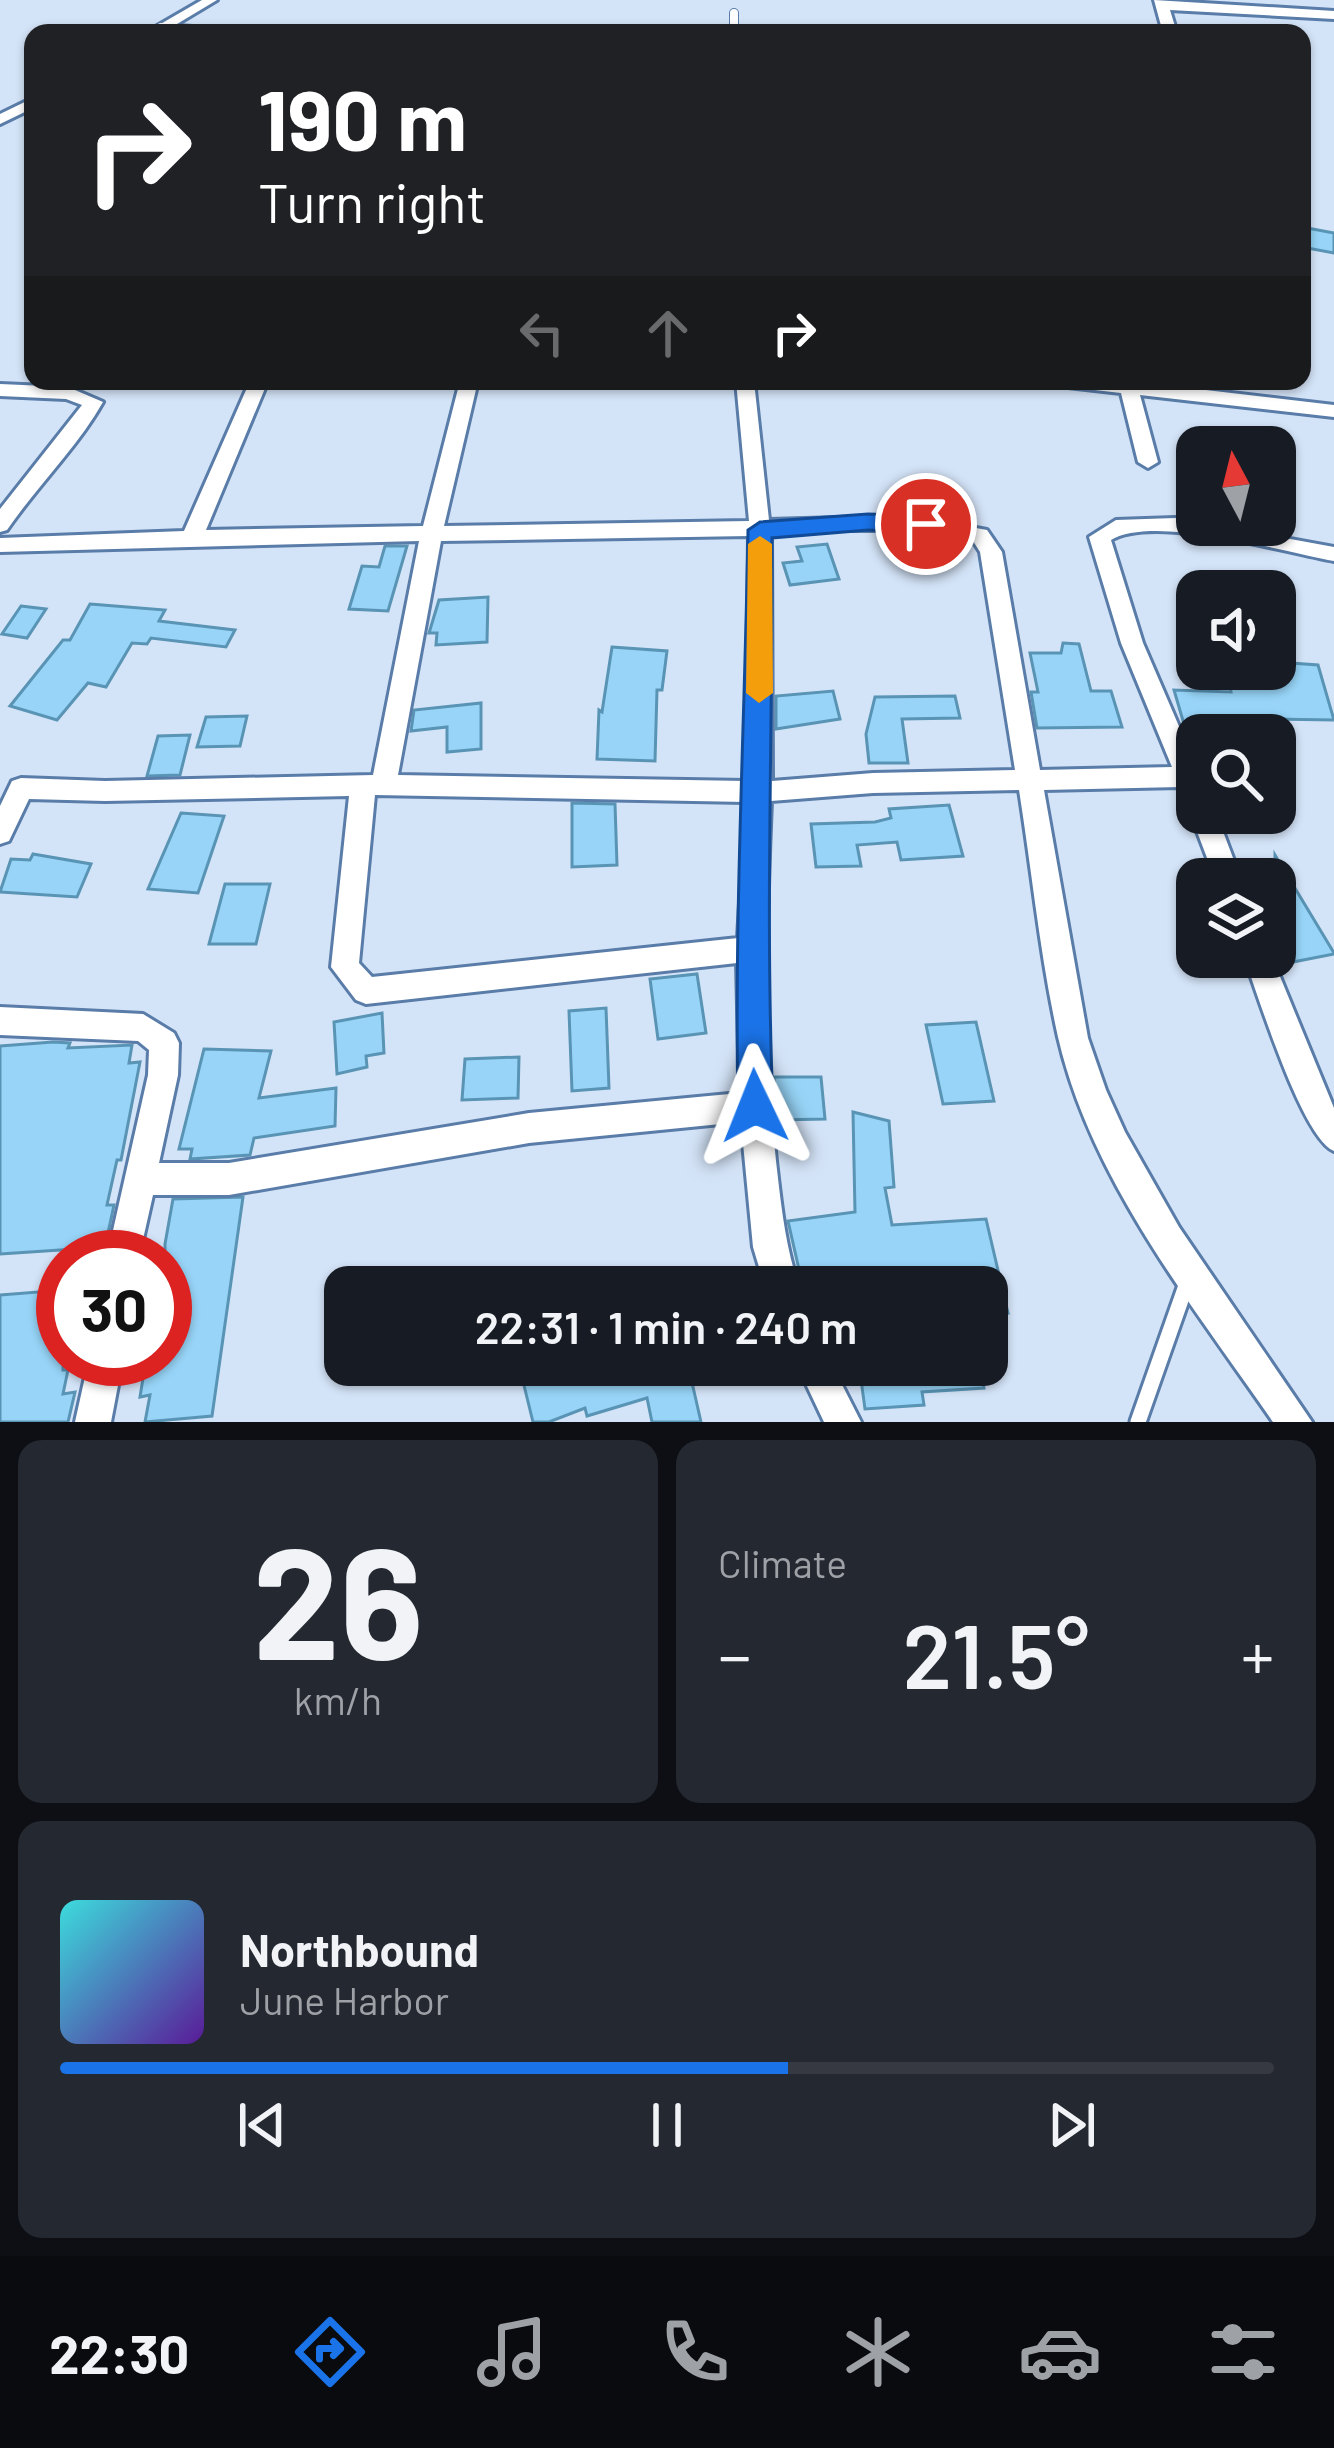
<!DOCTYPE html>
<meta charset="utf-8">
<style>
body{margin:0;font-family:Barlow,sans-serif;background:#242831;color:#f1f3f6;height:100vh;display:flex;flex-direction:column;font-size:45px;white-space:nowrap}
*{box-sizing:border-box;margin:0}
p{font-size:39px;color:#9ea1a6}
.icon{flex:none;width:66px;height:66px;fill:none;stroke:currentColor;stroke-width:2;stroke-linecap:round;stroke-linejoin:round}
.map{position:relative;height:1422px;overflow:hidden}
.sheet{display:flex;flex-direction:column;gap:18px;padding:18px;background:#0d0f14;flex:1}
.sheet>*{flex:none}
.hud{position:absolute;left:24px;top:24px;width:1287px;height:366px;border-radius:24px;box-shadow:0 3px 9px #0004;background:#202124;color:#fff;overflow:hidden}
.needle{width:78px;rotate:353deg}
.controls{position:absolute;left:1176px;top:426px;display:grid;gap:24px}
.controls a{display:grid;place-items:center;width:120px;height:120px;border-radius:24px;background:#171b24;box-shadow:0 3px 9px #0004;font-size:60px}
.speed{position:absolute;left:36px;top:1230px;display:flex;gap:24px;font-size:60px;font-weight:700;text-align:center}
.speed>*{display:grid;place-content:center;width:156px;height:156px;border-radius:50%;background:#171b24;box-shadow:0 3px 9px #0004;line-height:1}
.speed .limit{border:18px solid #d22;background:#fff;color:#111}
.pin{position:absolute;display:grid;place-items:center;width:102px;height:102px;color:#fff;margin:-51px;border:6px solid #fff;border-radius:50%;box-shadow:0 3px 12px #0007}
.me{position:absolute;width:132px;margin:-66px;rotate:358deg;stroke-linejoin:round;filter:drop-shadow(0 0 9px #0008)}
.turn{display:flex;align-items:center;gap:42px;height:252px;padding:0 36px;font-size:54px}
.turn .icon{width:156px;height:156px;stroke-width:2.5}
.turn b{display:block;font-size:84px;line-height:102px}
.lanes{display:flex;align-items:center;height:114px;padding:0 36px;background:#0003;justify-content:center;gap:60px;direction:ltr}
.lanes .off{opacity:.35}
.big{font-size:90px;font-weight:600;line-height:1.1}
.sheet .tile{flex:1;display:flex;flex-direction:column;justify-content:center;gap:18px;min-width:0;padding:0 42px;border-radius:24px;background:#242831}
.sheet .dial{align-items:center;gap:0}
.dial b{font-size:156px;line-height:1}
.song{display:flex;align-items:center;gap:36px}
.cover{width:144px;height:144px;border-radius:18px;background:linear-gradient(135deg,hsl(180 70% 55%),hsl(270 70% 35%))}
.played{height:12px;border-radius:6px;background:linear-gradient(90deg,#1a73e8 60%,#363941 60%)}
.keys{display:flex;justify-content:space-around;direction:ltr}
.heat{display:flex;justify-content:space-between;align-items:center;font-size:66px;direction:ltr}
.sheet .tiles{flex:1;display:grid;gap:18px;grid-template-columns:1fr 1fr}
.tile:last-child{grid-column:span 2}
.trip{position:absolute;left:324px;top:1266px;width:684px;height:120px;border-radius:24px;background:#171b24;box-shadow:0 3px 9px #0004;font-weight:600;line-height:120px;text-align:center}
.tab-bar{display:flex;height:192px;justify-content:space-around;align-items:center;background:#090b0e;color:#9ea1a6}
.tab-bar .icon{width:84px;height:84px}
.tab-bar .current{color:#1a73e8}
.tab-bar b{font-size:54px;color:#f1f3f6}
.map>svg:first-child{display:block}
.building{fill:#97d4f7;stroke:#5994b5;stroke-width:3}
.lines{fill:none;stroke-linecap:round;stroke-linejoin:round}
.lane-far1-casing{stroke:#597ca8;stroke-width:10}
.lane-casing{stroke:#597ca8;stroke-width:21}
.street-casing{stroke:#597ca8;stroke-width:6}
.lane-far1{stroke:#fff;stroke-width:8}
.lane{stroke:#fff;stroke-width:15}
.street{fill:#fff;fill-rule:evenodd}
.route{fill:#1a73e8;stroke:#114b97;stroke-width:3}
.slow{fill:#f59e0b}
</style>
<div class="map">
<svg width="1334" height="1422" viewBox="0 0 1334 1422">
<rect width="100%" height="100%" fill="#d4e4f8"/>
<!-- building -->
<g class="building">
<polygon points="1302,227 1334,233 1334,253 1302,247"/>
<polygon points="827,544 839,579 790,585 783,563 802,561 797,547"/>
<polygon points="385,546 407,546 388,611 349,609 362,566 379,567"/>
<polygon points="488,597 487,642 436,645 437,633 429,633 439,600"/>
<polygon points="90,604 165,610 159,621 235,630 226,647 151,638 147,644 132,643 106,687 88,683 57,720 10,706 63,640 70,640"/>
<polygon points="21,606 46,609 27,638 2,634"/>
<polygon points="1063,643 1079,644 1091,691 1111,691 1122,727 1037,728 1031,692 1038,692 1030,653 1061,653"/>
<polygon points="612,647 667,651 662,690 657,690 655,761 597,759 599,710 602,712"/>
<polygon points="1291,663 1318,665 1334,720 1220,718 1225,733 1186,731 1174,690 1231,692 1227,669 1293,669"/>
<polygon points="833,691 840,719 776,729 776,696"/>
<polygon points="955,696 960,718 902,719 908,763 869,763 866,734 875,697"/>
<polygon points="481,703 481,749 447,752 447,727 411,731 414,710"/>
<polygon points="247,716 240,746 197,747 206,717"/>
<polygon points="190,735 180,775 147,776 158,736"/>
<polygon points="572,803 615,804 617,865 572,867"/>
<polygon points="949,805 963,856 901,860 897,842 857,845 861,866 816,867 811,824 875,822 891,818 889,809"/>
<polygon points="181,813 224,816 198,893 148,889"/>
<polygon points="33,854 91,864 77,897 0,892 11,859 30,860"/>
<polygon points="1275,855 1334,953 1334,954 1293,962 1275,931"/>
<polygon points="225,884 270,884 256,944 209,944"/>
<polygon points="697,974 706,1033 658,1039 650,979"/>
<polygon points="606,1008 609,1088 572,1091 569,1011"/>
<polygon points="382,1013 384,1053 366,1056 367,1067 337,1074 334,1022"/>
<polygon points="976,1022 994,1101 943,1104 926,1025"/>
<polygon points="53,1042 70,1043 68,1048 132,1045 129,1063 140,1062 121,1160 117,1160 107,1205 114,1205 105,1247 0,1254 0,1046"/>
<polygon points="204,1049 271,1051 259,1098 336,1088 335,1126 254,1138 250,1155 190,1159 192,1149 179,1149"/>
<polygon points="519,1057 518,1098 462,1100 465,1059"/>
<polygon points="774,1077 821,1077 825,1119 777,1120"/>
<polygon points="853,1112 889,1121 894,1187 885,1188 892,1225 986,1219 1008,1313 987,1314 987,1287 928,1287 927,1275 803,1287 788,1221 855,1212"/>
<polygon points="243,1197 212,1416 145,1422 150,1395 140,1397 146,1359 165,1359 165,1244 173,1199"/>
<polygon points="63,1290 63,1370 68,1370 63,1394 75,1392 68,1422 0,1422 0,1295"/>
<polygon points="519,1365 688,1365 701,1422 652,1422 647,1398 587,1416 585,1408 549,1422 533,1422"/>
<polygon points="859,1365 980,1365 984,1388 922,1392 924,1405 865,1409"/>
</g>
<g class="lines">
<!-- lane-far1 casing -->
<g class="lane-far1-casing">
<g id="lane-far1">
<polyline points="734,13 734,33"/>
<polyline points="161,27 224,31"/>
</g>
</g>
<!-- lane casing -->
<g class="lane-casing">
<polyline id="lane" points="1138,1422 1188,1280"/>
</g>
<!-- street casing -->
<g class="street-casing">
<g id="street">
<polygon points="202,0 217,0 162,33 145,33"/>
<polygon points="1154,0 1334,11 1334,19 1170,10 1177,33 1163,33"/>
<polygon points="986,29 1095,29 1102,33 979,33"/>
<polygon points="33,98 33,108 0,124 0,114"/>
<path d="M 250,381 L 268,381 L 206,530 L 423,526 L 460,381 L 478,381 L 444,526 L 749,521 L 736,381 L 754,381 L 769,520 L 909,516 L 987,530 L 1002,552 L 1040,770 L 1172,767 L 1121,643 L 1089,537 L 1116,520 L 1175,518 L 1334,547 L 1334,561 C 1284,552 1154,514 1111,540 L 1143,643 L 1197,768 L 1197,813 L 1216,813 L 1241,879 L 1215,879 L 1190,813 L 1193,807 L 1188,805 L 1180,787 L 1044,790 L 1088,1038 L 1106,1090 L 1125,1132 L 1179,1227 L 1312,1422 L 1273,1422 C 1191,1303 1091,1180 1058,1037 C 1040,956 1032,872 1019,790 L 873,793 L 771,801 C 766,922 763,1041 776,1161 C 781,1204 785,1245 799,1287 L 765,1287 L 753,1247 L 741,1122 L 529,1143 L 229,1195 L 153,1195 L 139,1257 L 107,1257 L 148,1075 L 149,1050 L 138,1041 L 0,1035 L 0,1007 L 143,1014 L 174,1033 L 179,1043 L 178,1075 L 159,1163 L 229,1163 L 529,1113 L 740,1093 L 737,963 L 366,1004 L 356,1000 L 331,967 L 349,796 L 105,801 L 29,799 L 9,841 L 0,844 L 0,806 L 12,781 L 21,778 L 105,781 L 373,775 L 419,541 L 0,552 L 0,538 L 184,531 ZM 836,530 L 909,530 L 973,541 L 980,552 L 1015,770 L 873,773 L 772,781 L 771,534 ZM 749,536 L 746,781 L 398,775 L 441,541 ZM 375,795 L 746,802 L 738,938 L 372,977 L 359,963 Z"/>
<polygon points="1059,381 1129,381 1334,405 1334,417 1140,395 1158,462 1148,468 1138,462 1121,393 1068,387"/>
<path d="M 0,384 L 68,387 L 103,402 C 77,448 37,486 7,530 L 0,532 L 0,509 L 82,405 L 66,399 L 0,396 Z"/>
<path d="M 1244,957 L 1272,957 L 1334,1108 L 1334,1151 C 1302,1138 1258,995 1244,957 Z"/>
<polygon points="89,1359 123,1359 111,1422 75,1422"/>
<polygon points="797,1365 832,1365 861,1422 824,1422"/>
</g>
</g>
<!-- lane-far1 -->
<use href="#lane-far1" class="lane-far1"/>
<!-- lane -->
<use href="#lane" class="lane"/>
<!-- street -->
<use href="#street" class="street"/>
</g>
<!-- route -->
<path class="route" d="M 868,514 L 926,516 L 938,524 L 926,533 L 868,530 L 772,538 C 773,727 765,916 773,1106 L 768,1117 L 755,1122 L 743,1117 L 738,1106 C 734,914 745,722 748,530 L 760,522 Z"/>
<!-- slow -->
<polygon class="slow" points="760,536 772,544 773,693 759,703 746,693 748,544"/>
</svg>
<div class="controls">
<a><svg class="needle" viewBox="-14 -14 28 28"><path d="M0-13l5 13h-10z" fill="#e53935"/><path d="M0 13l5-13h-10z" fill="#9ea1a6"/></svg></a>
<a><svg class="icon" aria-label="sound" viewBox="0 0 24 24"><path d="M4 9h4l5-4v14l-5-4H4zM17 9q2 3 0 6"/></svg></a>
<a><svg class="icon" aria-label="search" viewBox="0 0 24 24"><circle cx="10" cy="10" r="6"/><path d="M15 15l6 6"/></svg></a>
<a><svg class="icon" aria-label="layers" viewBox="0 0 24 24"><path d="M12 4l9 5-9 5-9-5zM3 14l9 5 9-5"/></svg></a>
</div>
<div class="speed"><div class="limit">30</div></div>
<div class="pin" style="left:926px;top:524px;background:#d93025"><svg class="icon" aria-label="arrive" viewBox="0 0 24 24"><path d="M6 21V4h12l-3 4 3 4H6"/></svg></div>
<svg class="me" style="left:755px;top:1106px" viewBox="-20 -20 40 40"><path d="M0-17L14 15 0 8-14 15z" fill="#1a73e8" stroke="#fff" stroke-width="4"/></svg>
<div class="trip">22:31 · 1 min · 240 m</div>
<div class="hud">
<div class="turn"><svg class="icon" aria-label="right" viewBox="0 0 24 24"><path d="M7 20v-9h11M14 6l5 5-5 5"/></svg><div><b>190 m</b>Turn right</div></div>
<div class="lanes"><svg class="icon off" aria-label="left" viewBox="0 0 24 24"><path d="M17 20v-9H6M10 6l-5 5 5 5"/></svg><svg class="icon off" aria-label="ahead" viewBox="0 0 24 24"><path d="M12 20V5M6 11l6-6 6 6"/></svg><svg class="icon" aria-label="right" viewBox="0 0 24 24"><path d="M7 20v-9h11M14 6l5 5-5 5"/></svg></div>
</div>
</div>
<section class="sheet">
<div class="tiles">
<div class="tile dial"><b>26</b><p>km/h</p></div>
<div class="tile"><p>Climate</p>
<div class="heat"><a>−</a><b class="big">21.5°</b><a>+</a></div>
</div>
<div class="tile">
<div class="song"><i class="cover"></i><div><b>Northbound</b><p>June Harbor</p></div></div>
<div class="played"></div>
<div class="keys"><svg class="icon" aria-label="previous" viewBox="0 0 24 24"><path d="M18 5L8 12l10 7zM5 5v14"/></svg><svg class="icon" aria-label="pause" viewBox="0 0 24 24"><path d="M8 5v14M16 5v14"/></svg><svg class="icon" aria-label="next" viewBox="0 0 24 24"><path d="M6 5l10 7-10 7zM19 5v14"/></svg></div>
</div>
</div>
</section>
<nav class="tab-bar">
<b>22:30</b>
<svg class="icon current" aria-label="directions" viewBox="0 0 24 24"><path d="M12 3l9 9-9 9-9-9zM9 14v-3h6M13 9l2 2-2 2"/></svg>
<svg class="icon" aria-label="music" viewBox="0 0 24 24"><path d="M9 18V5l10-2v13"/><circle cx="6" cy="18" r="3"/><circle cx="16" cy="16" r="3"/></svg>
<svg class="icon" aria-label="phone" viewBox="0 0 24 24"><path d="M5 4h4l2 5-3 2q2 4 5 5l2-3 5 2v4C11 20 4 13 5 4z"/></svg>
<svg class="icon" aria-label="climate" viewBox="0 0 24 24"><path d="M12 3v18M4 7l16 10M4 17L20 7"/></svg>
<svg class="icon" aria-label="car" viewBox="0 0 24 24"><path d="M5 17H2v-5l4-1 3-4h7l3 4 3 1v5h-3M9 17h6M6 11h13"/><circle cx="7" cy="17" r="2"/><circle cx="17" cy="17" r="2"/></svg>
<svg class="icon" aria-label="filters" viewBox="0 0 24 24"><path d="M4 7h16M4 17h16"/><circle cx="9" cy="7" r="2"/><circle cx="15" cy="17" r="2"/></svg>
</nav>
